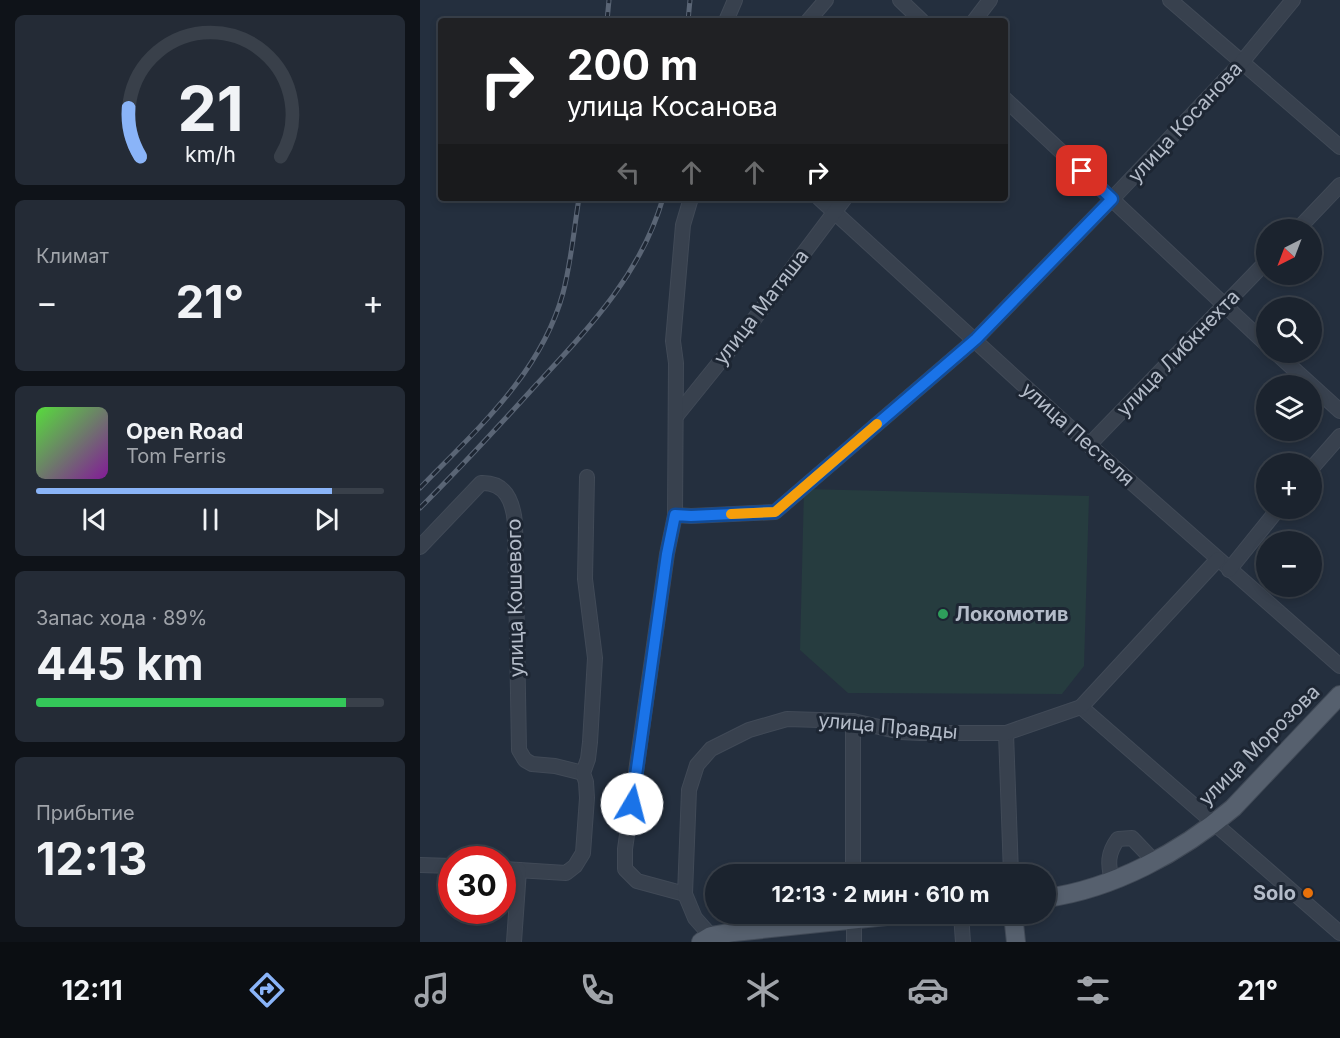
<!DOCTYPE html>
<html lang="ru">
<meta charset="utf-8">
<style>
body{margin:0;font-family:Inter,sans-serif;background:#242b36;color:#f1f3f6;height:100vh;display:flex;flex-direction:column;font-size:22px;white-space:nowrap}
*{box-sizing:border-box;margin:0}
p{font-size:20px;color:#a0a4aa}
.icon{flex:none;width:33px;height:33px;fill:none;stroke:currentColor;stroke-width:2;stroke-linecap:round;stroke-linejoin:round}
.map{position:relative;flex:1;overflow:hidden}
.sheet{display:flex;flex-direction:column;gap:15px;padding:15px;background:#0f1319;width:420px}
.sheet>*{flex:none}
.banner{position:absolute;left:18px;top:18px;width:570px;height:183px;border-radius:6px;box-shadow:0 3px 9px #0003,0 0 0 2px #39404a;background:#202124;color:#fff;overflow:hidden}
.needle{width:39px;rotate:222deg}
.fabs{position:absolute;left:836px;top:219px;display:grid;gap:12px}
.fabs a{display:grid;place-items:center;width:66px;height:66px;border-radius:50%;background:#1b232e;box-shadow:0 3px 9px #0003,0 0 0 2px #39404a;font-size:30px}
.speed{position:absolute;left:18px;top:846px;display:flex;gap:12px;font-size:30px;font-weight:700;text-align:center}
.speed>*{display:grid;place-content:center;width:78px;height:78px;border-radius:50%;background:#1b232e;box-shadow:0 3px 9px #0003,0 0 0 2px #39404a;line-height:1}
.speed .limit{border:9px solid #d22;background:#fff;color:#111}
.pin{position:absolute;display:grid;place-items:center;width:51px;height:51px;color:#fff;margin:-26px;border-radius:12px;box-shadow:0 3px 9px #0006}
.me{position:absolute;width:66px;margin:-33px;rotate:8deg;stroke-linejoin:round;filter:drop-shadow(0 0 4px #0008)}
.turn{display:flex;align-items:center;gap:21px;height:126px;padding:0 30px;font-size:27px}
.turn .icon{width:78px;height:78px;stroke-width:2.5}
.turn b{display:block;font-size:42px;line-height:51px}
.lanes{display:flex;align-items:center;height:57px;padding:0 30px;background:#0003;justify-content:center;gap:30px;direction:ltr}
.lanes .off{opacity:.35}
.big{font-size:45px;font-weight:700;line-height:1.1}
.sheet .widget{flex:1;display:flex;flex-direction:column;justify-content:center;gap:9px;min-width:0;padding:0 21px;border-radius:9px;background:#242b36}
.sheet .dial{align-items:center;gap:0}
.dial svg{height:156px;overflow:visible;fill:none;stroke:#39404a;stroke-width:7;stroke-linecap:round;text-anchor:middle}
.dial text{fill:#f1f3f6;stroke:none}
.song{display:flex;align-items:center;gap:18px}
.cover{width:72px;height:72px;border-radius:9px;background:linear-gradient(135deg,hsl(110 70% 55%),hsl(290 70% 35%))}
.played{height:6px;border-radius:3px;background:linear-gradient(90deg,#8ab4f8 85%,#39404a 85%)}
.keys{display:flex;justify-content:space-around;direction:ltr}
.heat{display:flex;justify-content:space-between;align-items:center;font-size:33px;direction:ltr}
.charge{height:9px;border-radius:4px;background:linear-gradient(90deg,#34c759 89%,#39404a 0)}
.trip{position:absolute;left:285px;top:864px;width:351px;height:60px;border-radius:30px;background:#1b232e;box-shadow:0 3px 9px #0003,0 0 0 2px #39404a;font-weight:700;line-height:60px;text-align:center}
.tabs{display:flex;height:96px;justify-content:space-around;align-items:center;background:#0b0e12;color:#a0a4aa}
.tabs .icon{width:42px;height:42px}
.tabs .selected{color:#8ab4f8}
.tabs b{font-size:27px;color:#f1f3f6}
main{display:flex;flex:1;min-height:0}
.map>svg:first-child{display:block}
.green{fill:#263c3f}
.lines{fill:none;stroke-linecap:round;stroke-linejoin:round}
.minor-casing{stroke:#414a57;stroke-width:16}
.major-casing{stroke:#414a57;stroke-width:20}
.minor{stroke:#38414e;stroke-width:14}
.major{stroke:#56606e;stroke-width:18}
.rail-casing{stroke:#5a6575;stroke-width:5}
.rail{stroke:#1d2633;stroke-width:3;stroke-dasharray:9;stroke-linecap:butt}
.route-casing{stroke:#114b97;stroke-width:15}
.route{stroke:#1a73e8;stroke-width:10}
.slow{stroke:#f59e0b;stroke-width:10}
.leisure-dot{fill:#2e9e5b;stroke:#1d2633;stroke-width:2}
.food-dot{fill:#e8710a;stroke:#1d2633;stroke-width:2}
.labels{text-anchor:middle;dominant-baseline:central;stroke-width:6;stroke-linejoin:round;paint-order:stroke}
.street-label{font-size:20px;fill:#b4bcc9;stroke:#1d2633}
.poi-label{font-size:20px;font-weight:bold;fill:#b4bcc9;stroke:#1d2633;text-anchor:start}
</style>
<main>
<section class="sheet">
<div class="widget dial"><svg viewBox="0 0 100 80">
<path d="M14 69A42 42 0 1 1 86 69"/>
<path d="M14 69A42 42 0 0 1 8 44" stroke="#8ab4f8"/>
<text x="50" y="56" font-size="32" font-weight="700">21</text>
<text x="50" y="72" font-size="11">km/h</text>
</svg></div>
<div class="widget"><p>Климат</p>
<div class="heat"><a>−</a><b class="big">21°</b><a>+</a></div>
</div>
<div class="widget">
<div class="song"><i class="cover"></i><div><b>Open Road</b><p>Tom Ferris</p></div></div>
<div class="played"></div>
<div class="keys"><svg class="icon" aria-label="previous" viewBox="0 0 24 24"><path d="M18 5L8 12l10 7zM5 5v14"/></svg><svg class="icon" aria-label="pause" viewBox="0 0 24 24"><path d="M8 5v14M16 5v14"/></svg><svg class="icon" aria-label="next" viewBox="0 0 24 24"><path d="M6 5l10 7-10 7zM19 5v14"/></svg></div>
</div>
<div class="widget"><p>Запас хода · 89%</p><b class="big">445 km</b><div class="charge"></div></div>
<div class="widget"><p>Прибытие</p><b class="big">12:13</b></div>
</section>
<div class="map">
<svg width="920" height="942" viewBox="0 0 920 942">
<rect width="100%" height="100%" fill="#242f3e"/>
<!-- green -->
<polygon class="green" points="384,489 669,496 664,666 642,694 428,693 380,650"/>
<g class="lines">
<!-- minor casing -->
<g class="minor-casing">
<g id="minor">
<polyline points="480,0 502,21"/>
<polyline points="750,0 920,147"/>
<polyline points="306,21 315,0"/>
<polyline points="388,21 406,0"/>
<polyline points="554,21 570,0"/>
<polyline points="585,99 846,344"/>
<polyline points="399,198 669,445 920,666"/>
<polyline points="877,230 920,185"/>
<polyline points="855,352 920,411"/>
<polyline points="257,415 332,322 425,198"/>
<polyline points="669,445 846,262"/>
<polyline points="891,469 920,436"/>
<polyline points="255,515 271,516 355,512 556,339 692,199 822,62 873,0"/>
<path d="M 0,547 L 61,483 C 86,482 93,502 95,523 L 99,750 L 105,760 L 112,764 L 135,766 L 163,773"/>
<polyline points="809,570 859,508"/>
<polyline points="661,707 920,933"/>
<polyline points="433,721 433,874"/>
<polyline points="586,733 591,874"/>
<polyline points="0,865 32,866"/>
<polyline points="82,869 146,873 155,866 163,853 167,798 166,782 163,773 168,759 170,742 175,658 165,579 167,477"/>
<path d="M 692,881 C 688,864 687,854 698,839 L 712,838 L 734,861"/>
<polyline points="265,894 217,881 205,869 205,849 247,554 255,515 256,363 253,341 263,225 271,198"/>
<polyline points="434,914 434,942"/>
<polyline points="541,914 543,942"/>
<polyline points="291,936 275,918 265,894 269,790 277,765 291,749 329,730 367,719 433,721 481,732 500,733 586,733 661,707 798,559"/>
<polyline points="94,942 99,870"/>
</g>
</g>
<!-- major casing -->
<g class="major-casing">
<g id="major">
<path d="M 626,898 C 693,889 761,852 813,808 L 920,695"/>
<polyline points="593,914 596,942"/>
<polyline points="281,942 291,936 314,932 486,914"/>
</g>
</g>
<!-- minor -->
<use href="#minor" class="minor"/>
<!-- major -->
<use href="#major" class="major"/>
<!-- rail casing -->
<g class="rail-casing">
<g id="rail">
<polyline points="187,21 189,0"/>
<polyline points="268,21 270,0"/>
<path d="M 0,488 C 56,430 121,374 143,293 C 151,263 154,229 159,198"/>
<path d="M 0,508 C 40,468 78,427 116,385 C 169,328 221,274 243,198"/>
</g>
</g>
<!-- rail -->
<use href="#rail" class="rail"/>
</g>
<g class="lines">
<!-- route casing -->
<g class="route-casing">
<polyline id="route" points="212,804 247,554 255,515 271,516 355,512 556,339 692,199 662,171"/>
</g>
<!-- route -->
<use href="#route" class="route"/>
<!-- slow -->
<polyline class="slow" points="311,514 355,512 457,424"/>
</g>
<!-- markers -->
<circle class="leisure-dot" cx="523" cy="614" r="6"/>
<circle class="food-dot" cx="888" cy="893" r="6"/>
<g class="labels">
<!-- street labels -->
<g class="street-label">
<text transform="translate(765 122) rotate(-47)">улица Косанова</text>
<text transform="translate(341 307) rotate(-52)">улица Матяша</text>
<text transform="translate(758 353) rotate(-46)">улица Либкнехта</text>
<text transform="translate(658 434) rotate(42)">улица Пестеля</text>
<text transform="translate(95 598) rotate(-91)">улица Кошевого</text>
<text transform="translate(468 726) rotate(5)">улица Правды</text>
<text transform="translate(839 745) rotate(-45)">улица Морозова</text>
</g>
<!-- poi labels -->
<g class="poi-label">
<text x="535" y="614">Локомотив</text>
<text x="876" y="893" text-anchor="end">Solo</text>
</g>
</g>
</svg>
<div class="fabs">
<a><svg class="needle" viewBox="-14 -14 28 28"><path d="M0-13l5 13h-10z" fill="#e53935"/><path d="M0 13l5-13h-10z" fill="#a0a4aa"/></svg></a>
<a><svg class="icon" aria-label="search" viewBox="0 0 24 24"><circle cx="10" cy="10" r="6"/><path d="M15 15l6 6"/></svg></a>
<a><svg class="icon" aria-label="layers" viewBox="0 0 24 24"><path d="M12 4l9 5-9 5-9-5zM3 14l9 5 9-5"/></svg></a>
<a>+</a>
<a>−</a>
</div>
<div class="speed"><div class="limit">30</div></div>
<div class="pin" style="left:662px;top:171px;background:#d93025"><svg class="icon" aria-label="arrive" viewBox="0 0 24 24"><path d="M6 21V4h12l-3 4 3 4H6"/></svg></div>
<svg class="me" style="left:212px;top:804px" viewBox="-20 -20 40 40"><circle r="19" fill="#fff"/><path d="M0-13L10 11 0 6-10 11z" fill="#1a73e8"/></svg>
<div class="trip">12:13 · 2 мин · 610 m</div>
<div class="banner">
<div class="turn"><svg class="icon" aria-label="right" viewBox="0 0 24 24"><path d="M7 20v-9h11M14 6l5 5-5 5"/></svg><div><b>200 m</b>улица Косанова</div></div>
<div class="lanes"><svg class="icon off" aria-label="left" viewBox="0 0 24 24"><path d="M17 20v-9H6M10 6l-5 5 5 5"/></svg><svg class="icon off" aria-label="ahead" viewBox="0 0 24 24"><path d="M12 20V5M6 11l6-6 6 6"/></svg><svg class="icon off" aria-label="ahead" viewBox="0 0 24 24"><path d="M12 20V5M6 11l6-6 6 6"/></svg><svg class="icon" aria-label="right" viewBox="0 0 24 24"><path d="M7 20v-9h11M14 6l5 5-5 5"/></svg></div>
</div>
</div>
</main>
<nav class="tabs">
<b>12:11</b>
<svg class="icon selected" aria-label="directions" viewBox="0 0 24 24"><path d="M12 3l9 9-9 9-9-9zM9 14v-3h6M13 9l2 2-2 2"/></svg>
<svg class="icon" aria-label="music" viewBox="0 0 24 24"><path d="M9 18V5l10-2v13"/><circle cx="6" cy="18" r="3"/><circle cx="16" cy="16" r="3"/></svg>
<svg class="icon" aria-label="phone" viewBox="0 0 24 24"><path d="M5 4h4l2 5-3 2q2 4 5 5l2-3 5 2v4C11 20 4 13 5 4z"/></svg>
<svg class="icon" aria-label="climate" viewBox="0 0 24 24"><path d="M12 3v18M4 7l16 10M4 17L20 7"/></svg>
<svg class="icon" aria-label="car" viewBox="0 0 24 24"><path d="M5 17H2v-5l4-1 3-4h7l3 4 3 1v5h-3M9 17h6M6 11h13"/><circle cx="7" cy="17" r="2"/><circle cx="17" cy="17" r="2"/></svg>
<svg class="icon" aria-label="filters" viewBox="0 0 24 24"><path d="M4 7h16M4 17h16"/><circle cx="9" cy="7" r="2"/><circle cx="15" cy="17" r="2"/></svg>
<b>21°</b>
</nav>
